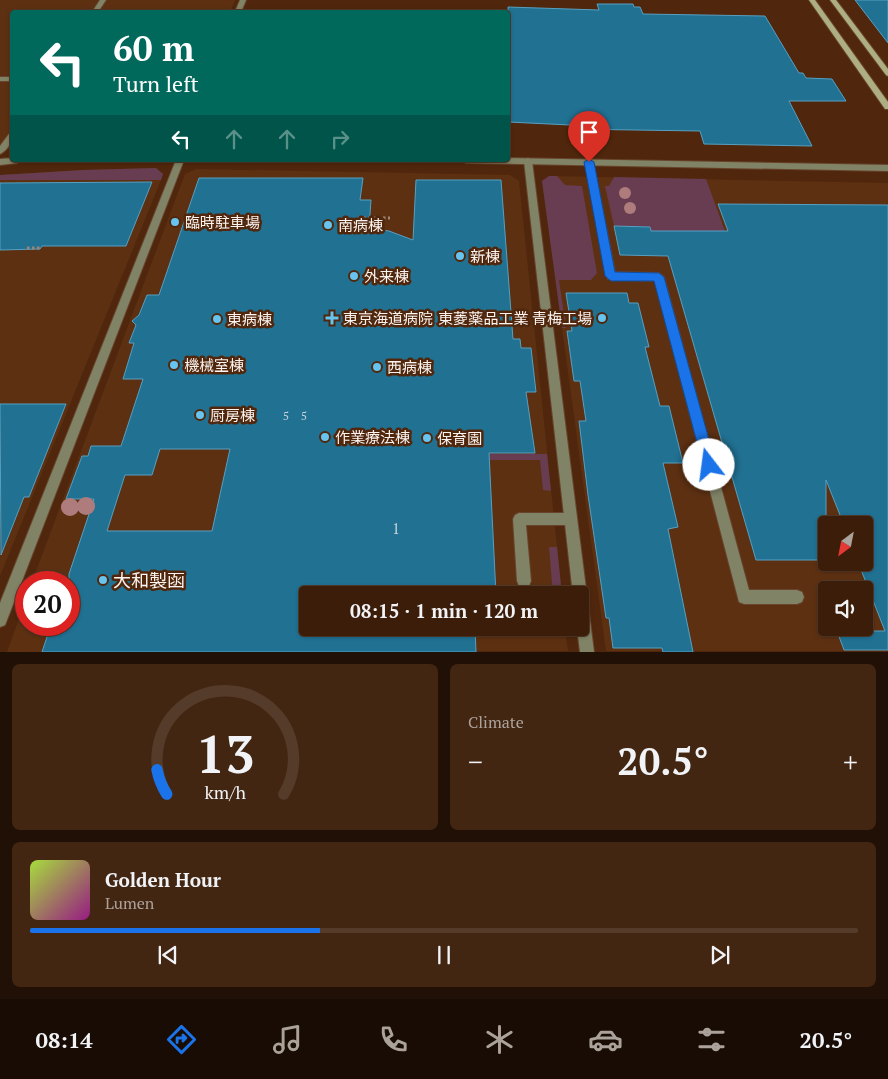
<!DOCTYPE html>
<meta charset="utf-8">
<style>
body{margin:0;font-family:"PT Serif","Noto Sans JP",serif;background:#432612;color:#f1f3f6;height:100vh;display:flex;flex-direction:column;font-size:19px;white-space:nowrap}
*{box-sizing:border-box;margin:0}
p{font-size:16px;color:#aca29c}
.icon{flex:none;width:28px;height:28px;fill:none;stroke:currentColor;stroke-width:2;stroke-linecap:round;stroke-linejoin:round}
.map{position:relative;height:652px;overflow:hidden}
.sheet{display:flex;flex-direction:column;gap:12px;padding:12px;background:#211005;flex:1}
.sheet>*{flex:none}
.guide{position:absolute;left:10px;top:10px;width:500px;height:152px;border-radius:5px;box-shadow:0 1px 4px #0004,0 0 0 1px #553b2a;background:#00695c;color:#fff;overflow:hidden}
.needle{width:32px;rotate:212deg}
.tools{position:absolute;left:818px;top:516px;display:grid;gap:10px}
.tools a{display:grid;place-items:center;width:55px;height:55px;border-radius:5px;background:#3c1d09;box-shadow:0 1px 4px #0004,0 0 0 1px #553b2a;font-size:25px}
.speed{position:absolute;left:15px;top:571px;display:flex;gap:10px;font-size:25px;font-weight:700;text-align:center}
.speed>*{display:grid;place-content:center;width:65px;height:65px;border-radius:50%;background:#3c1d09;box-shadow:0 1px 4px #0004,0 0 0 1px #553b2a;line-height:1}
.speed .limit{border:8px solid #d22;background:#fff;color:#111}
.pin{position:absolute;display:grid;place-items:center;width:42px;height:42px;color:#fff;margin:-51px -21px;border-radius:50% 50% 50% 0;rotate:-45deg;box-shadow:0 0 5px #0007}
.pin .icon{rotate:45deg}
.me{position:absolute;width:55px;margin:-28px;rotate:345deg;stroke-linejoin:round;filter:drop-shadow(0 0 4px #0008)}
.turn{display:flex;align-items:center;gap:18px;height:105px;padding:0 20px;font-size:22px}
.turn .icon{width:65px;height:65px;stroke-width:2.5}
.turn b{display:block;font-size:35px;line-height:42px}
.lanes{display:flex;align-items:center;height:48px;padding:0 20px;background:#0003;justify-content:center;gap:25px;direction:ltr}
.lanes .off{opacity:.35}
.big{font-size:38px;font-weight:800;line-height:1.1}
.sheet .widget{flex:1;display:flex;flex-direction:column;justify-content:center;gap:8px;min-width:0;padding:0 18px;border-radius:8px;background:#432612}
.sheet .dial{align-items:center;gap:0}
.dial svg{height:130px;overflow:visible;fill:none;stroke:#553b2a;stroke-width:7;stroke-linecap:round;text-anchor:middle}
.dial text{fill:#f1f3f6;stroke:none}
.song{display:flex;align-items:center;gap:15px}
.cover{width:60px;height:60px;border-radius:8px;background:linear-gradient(135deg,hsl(80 70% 55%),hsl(310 70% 35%))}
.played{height:5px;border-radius:2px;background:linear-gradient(90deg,#1a73e8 35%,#553b2a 35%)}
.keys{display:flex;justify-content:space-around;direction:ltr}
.heat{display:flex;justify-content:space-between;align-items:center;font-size:28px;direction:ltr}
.sheet .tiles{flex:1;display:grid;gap:12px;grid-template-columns:1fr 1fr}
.widget:last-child{grid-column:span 2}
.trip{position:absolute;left:299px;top:586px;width:290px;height:50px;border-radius:5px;background:#3c1d09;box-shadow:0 1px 4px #0004,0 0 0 1px #553b2a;font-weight:800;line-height:50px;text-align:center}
.dock{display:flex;height:80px;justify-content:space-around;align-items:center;background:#180c04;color:#aca29c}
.dock .icon{width:35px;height:35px}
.dock .on{color:#1a73e8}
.dock b{font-size:22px;color:#f1f3f6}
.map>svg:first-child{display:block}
.built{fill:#5d3012;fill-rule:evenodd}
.green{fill:#683d51}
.building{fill:#217193;stroke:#56a0c2;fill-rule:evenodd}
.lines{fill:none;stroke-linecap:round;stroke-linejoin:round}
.service-casing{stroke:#68442c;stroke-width:2}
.minor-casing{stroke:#68442c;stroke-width:2}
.tertiary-casing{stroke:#68442c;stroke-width:2}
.secondary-casing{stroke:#68442c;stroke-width:2}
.path{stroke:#9f8575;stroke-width:3;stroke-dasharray:2.5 2.5;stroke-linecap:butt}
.service{fill:#818366;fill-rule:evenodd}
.minor{fill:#818366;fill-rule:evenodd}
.tertiary{fill:#818366;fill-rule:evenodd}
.secondary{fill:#adaf82;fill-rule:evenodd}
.tree{fill:#ae7c7d}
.route{fill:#1a73e8;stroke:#114b97}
.poi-dot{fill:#67c4ef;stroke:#50270c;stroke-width:2}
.labels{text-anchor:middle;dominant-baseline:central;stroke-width:5;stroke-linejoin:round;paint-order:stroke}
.number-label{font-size:12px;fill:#c4d2d8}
.poi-label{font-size:15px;fill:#faf3ef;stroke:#50270c;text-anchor:start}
.near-number-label{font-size:15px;fill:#c4d2d8}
.near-poi-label{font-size:18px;fill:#faf3ef;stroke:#50270c;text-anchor:start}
</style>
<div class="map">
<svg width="888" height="652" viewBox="0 0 888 652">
<rect width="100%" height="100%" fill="#50270c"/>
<!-- built -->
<g class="built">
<polygon points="0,0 235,0 230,12 12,12 12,146 0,147"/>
<polygon points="156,168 163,174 161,180 0,576 0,175 83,170"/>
<polygon points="196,169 510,175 519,181 562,595 308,595 308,628 565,628 568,651 7,652 26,599 26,625 69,625 69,582 32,582 185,174"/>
<path d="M 549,176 L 888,183 L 888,651 L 606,651 L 542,181 ZM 826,525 L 864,525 L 864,562 L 826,562 ZM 826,590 L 864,590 L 864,628 L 826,628 Z"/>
</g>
<!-- green -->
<g class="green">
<polygon points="156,168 163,174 161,180 0,180 0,175 83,170"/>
<polygon points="549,176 557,176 565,185 582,186 597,273 591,280 559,280 566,328 562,328 542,181"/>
<polygon points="614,177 706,179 725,231 651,231 650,227 614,226 605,186 609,186"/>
<polygon points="332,454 547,454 551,491 543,490 540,460 339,460 317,595"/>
<polygon points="549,547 557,547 562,595 553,595"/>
</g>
<!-- building -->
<g class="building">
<polygon points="855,0 888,0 888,43"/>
<polygon points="597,4 633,4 634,7 640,7 643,14 765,16 799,73 803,73 806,78 832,79 846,101 789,101 812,146 704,144 700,131 570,129 570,125 508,122 508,7 599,10"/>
<path d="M 199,178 L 363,178 L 360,200 L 371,200 L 369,228 L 389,231 L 413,240 L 416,180 L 501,180 L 513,339 L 520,339 L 521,348 L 531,348 L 536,392 L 526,392 L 535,453 L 489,453 L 496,595 L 308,595 L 308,628 L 475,628 L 476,652 L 42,652 L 51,625 L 69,625 L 69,574 L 94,499 L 66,499 L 82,456 L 88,456 L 91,446 L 121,446 L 143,379 L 123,379 L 134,343 L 129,343 L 136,325 L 132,321 L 139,315 L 147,295 L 159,295 ZM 160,449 L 230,449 L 212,531 L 107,531 L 125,475 L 152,475 Z"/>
<polygon points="152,182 126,246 42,246 40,249 0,250 0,183"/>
<polygon points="718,204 888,205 888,650 844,650 837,631 885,631 858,562 864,562 864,525 844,525 826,480 826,560 756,560 668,256 620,255 614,226 650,227 651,231 728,231"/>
<polygon points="566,293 627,293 629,303 638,303 649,347 645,347 660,406 669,406 683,463 663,463 678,527 668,529 693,652 663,652 662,648 613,648 609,618 606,618 588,495 579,421 586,421 580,381 574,381 567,331 572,331"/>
<polygon points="0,404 66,404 29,497 24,497 1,555"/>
</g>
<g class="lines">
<!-- service casing -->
<g class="service-casing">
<g id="service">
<polygon points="100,0 106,0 98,12 92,12"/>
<rect x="0" y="77" width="12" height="4"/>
<path d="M 9,134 L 12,134 C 12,142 8,150 0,154 L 0,146 Z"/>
<polygon points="589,159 593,162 615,272 659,273 664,277 749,590 797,590 802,592 804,597 802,602 797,604 744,604 739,602 655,281 608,279 585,162"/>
<polygon points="519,513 571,513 575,515 577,519 575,523 571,525 526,525 531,581 529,586 524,588 519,586 517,581 513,519 515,515"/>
</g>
</g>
<!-- minor casing -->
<g class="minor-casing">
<g id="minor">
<polygon points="240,0 246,0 241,12 235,12"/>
<polygon points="528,158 532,161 594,652 580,652 577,628 580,628 580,595 573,595 524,161"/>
<polygon points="176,160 184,160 7,620 5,625 0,627 0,603"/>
</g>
</g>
<!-- tertiary casing -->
<g class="tertiary-casing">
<g id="tertiary">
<polygon points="12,158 12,160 21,160 17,163 0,165 0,159"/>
<polygon points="508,158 888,165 888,171 466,163 462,160 508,160"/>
</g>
</g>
<!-- secondary casing -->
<g class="secondary-casing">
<g id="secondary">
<polygon points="809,0 815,0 888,102 888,109 885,109"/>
<polygon points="830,0 836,0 888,69 888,76 886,75"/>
</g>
</g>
<!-- path -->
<g class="path">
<polyline points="358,218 390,218"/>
<polyline points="27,248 41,248"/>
</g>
<!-- service -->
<use href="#service" class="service"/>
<!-- minor -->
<use href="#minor" class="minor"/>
<!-- tertiary -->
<use href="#tertiary" class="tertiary"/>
<!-- secondary -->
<use href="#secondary" class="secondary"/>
</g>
<!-- trees -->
<g class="tree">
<circle cx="625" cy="193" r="6"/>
<circle cx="630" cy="208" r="6"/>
<circle cx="86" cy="506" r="9"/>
<circle cx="70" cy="507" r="9"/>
</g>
<!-- route -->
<polygon class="route" points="589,159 594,162 615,272 659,273 664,277 716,465 714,469 709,471 704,469 703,465 654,281 611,281 605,276 584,162"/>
<!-- markers -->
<g class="poi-dot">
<circle cx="175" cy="222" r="5"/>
<circle cx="328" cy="225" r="5"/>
<circle cx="460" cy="256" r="5"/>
<circle cx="354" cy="276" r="5"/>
<path d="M329.5 310.5h5v5h5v5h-5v5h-5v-5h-5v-5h5z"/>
<circle cx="602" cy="318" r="5"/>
<circle cx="217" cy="319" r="5"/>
<circle cx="174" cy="365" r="5"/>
<circle cx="377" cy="367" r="5"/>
<circle cx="200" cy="415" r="5"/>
<circle cx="325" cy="437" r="5"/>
<circle cx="427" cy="438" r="5"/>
<circle cx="103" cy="580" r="5"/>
</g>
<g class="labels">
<!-- number labels -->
<g class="number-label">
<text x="286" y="415">5</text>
<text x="304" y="415">5</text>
</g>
<!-- poi labels -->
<g class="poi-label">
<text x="185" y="222">臨時駐車場</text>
<text x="338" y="225">南病棟</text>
<text x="470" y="256">新棟</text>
<text x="364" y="276">外来棟</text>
<text x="343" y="318">東京海道病院</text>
<text x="592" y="318" text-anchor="end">東菱薬品工業 青梅工場</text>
<text x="227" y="319">東病棟</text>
<text x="184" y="365">機械室棟</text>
<text x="387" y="367">西病棟</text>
<text x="210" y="415">厨房棟</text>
<text x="335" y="437">作業療法棟</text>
<text x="437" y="438">保育園</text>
</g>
<!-- near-number labels -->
<g class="near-number-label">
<text x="396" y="528">1</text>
</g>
<!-- near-poi labels -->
<g class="near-poi-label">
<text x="113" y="580">大和製函</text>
</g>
</g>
</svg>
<div class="tools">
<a><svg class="needle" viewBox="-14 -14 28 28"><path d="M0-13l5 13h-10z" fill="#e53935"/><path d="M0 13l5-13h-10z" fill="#aca29c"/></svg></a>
<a><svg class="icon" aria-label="sound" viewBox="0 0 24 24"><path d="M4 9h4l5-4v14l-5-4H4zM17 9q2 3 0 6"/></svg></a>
</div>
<div class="speed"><div class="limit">20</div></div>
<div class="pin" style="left:589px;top:162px;background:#d93025"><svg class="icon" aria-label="arrive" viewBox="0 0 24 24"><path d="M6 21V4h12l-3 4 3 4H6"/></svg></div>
<svg class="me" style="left:709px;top:465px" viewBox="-20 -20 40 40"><circle r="19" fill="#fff"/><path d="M0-13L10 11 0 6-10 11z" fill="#1a73e8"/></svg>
<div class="trip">08:15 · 1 min · 120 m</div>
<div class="guide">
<div class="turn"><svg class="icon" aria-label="left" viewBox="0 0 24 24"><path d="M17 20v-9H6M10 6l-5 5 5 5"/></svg><div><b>60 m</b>Turn left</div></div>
<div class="lanes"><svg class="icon" aria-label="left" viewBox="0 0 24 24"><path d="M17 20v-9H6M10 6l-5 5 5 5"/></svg><svg class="icon off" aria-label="ahead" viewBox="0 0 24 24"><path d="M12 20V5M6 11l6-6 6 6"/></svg><svg class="icon off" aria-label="ahead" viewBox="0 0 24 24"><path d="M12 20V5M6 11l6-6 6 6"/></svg><svg class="icon off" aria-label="right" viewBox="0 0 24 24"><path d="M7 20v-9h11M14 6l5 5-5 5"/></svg></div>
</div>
</div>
<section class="sheet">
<div class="tiles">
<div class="widget dial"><svg viewBox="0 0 100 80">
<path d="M14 69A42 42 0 1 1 86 69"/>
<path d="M14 69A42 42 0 0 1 8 54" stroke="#1a73e8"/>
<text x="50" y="56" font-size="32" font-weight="700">13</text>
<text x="50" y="72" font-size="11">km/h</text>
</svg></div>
<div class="widget"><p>Climate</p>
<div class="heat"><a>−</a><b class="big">20.5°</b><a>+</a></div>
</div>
<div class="widget">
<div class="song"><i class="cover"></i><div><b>Golden Hour</b><p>Lumen</p></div></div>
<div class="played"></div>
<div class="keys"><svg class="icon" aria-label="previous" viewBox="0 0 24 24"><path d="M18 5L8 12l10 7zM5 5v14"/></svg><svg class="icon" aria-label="pause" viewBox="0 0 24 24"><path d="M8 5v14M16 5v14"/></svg><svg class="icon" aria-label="next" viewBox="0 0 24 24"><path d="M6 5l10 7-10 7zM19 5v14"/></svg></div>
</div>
</div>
</section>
<nav class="dock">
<b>08:14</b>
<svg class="icon on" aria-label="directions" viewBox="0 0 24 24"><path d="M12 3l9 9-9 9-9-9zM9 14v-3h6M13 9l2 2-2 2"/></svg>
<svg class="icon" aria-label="music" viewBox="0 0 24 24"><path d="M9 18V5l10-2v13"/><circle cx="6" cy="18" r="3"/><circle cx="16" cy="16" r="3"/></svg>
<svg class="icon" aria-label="phone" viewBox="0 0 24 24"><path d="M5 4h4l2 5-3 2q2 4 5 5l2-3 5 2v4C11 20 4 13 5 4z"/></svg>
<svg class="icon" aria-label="climate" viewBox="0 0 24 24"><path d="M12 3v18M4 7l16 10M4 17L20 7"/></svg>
<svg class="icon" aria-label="car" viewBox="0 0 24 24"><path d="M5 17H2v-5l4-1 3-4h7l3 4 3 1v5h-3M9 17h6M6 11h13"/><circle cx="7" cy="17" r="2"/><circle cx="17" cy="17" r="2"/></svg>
<svg class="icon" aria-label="filters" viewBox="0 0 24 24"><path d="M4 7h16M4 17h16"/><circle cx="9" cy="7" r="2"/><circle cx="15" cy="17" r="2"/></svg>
<b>20.5°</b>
</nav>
